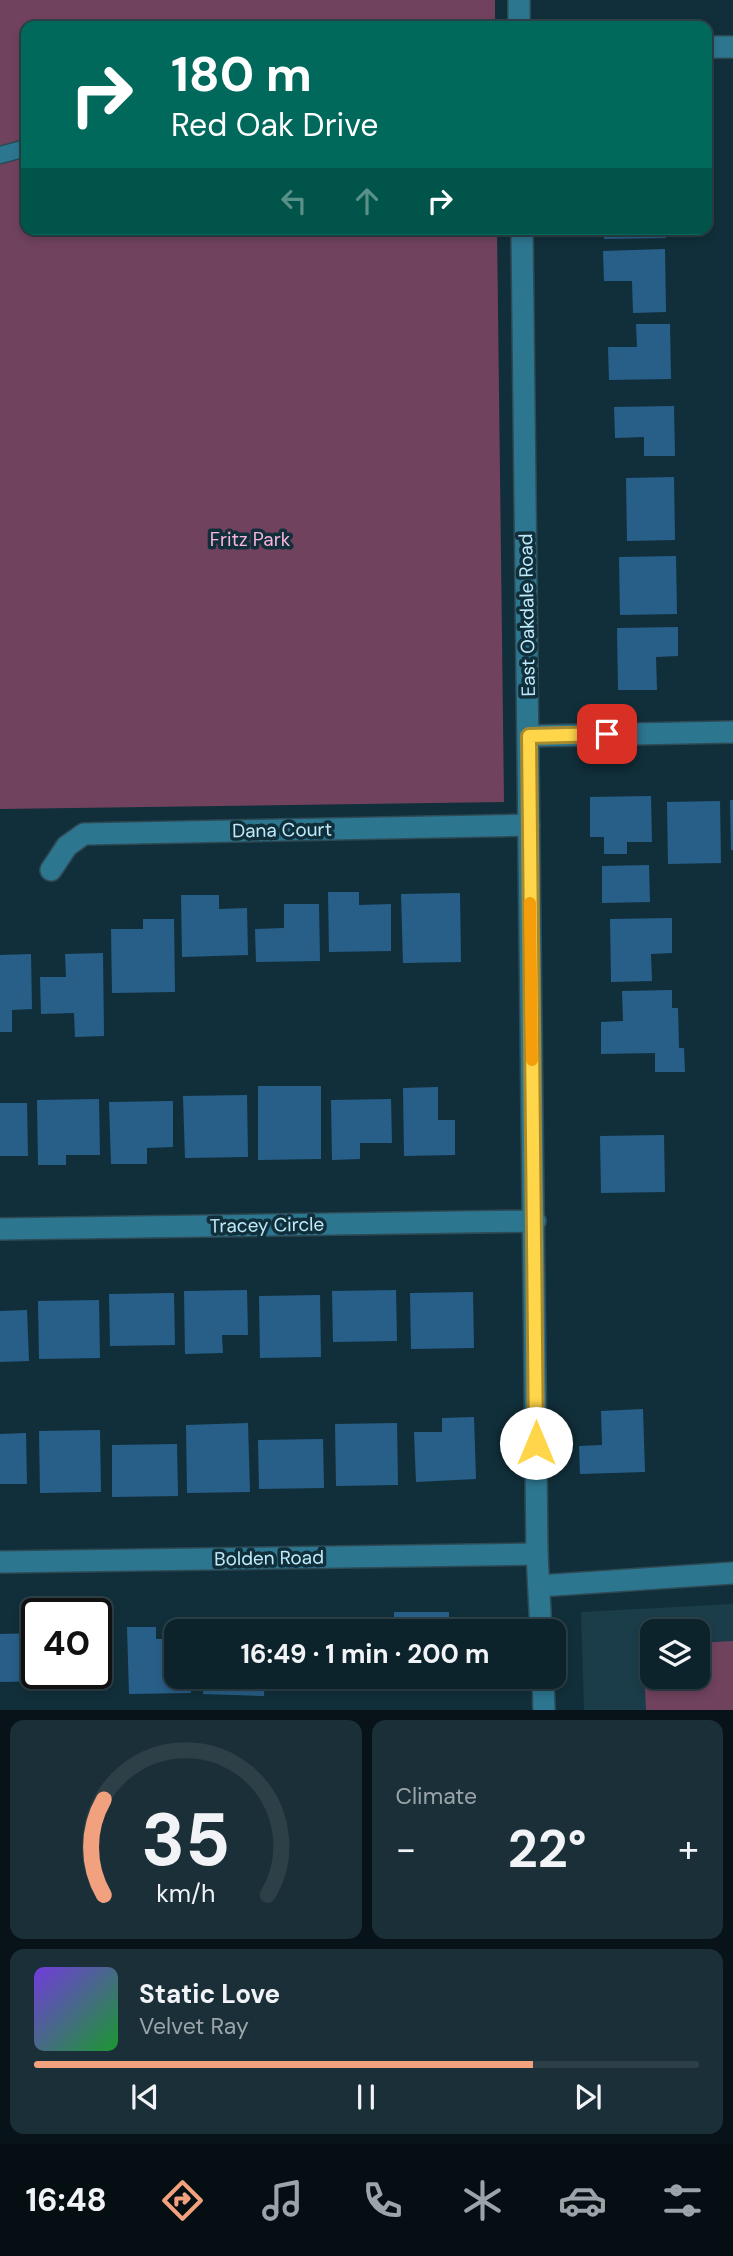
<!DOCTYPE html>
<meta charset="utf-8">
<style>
body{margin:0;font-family:"DM Sans",sans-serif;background:#1b2f38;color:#f1f3f6;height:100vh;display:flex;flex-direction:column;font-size:26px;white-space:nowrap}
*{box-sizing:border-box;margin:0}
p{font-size:23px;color:#9aa4a9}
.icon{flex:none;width:38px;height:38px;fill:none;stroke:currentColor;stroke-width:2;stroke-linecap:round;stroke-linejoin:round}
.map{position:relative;height:1710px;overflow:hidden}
.side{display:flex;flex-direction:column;gap:10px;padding:10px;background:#071318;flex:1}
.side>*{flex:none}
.hud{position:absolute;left:21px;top:21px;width:691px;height:214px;border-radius:14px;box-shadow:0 4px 10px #0003,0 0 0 2px #2d4048;background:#00695c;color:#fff;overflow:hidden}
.fabs{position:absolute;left:640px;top:1619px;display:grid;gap:14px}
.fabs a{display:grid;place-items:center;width:70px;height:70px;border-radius:14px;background:#0d232c;box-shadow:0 4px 10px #0003,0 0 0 2px #2d4048;font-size:35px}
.speed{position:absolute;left:21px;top:1598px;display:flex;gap:14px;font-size:35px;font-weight:700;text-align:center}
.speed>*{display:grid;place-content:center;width:91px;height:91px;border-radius:50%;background:#0d232c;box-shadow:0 4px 10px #0003,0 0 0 2px #2d4048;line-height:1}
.speed .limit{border:4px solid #111;border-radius:10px;background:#fff;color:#111}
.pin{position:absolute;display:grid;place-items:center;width:60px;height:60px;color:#fff;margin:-30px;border-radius:14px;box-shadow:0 4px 10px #0006}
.me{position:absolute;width:77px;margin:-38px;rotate:0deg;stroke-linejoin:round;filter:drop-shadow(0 0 5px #0008)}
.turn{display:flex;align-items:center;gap:24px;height:147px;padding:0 35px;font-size:32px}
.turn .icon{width:91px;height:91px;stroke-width:2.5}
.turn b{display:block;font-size:49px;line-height:60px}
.lanes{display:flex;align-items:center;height:66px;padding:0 35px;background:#0003;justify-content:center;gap:35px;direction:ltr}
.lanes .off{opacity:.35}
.big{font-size:52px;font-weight:700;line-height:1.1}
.side .tile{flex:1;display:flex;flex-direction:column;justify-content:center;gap:10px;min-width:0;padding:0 24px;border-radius:14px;background:#1b2f38}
.side .dial{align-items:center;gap:0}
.dial svg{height:182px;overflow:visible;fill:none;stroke:#2d4048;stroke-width:7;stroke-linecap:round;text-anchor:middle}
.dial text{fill:#f1f3f6;stroke:none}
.song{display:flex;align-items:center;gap:21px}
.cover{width:84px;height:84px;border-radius:10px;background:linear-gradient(135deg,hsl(260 70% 55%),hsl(130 70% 35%))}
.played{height:7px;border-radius:4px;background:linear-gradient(90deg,#f1a17d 75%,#2d4048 75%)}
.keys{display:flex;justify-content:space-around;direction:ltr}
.heat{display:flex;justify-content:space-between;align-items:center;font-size:38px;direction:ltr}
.side .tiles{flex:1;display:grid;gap:10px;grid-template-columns:1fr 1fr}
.tile:last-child{grid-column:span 2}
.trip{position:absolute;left:164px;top:1619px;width:402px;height:70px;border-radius:14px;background:#0d232c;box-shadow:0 4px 10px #0003,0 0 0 2px #2d4048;font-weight:700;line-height:70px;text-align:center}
.tabs{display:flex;height:112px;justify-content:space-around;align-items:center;background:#050e12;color:#9aa4a9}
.tabs .icon{width:49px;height:49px}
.tabs .current{color:#f1a17d}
.tabs b{font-size:32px;color:#f1f3f6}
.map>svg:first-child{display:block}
.built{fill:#1a3d49;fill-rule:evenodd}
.green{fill:#70425d}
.building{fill:#285f89}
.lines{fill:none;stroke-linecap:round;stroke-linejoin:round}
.service-casing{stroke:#2e4a55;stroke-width:19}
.minor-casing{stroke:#2e4a55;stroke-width:24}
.tertiary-casing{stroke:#2e4a55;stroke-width:24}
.service{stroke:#2d7690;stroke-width:16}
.minor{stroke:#2d7690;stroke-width:21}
.tertiary{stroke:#2d7690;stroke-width:21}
.route-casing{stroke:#a68a30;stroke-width:18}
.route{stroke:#ffd54a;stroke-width:12}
.slow{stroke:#f59e0b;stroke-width:12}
.labels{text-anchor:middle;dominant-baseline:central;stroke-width:7;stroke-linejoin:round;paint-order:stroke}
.park-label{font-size:19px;fill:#fab4dc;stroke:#112f3a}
.street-label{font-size:19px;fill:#beeafb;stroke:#112f3a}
</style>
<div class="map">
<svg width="733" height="1710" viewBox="0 0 733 1710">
<rect width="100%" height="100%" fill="#112f3a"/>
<!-- built -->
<path class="built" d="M 733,1604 L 733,1710 L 584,1710 L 581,1612 ZM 653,1631 L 698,1631 L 698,1676 L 653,1676 Z"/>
<!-- green -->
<g class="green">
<polygon points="0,0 495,0 495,26 26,26 26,229 497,229 504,802 0,809"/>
<polygon points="733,1641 733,1710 646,1710 643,1645 653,1645 653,1676 698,1676 698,1643"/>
</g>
<!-- building -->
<g class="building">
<polygon points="604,229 665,229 666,238 604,239"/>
<polygon points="665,249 666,312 633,313 632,281 604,281 603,251"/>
<polygon points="636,324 670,324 671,379 609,380 608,347 637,347"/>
<polygon points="674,406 675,456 644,456 644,437 615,438 614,407"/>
<polygon points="674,477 675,540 627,541 626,478"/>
<polygon points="676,556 677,614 620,615 619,557"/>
<polygon points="678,627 678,656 656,657 657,690 618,690 617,628"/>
<polygon points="651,796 652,842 627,842 627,854 604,854 604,837 590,837 590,797"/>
<polygon points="730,800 733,800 733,850 731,850"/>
<polygon points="720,801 721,863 668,864 667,802"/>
<polygon points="649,865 650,902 602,903 602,866"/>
<polygon points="328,892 359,892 359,905 391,904 391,951 329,952"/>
<polygon points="460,893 461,962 403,963 401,894"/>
<polygon points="181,895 219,895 219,909 247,908 248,955 182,957"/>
<polygon points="284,904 319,904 320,961 256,962 255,929 284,928"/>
<polygon points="672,918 672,953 651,954 652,981 611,982 610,919"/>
<polygon points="143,919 174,919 175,992 112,993 111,929 143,929"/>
<polygon points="103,953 104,1036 75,1037 74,1013 41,1014 40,977 66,977 65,954"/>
<polygon points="31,954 32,1009 12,1010 12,1032 0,1032 0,955"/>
<polygon points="672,990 672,1008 678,1008 679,1048 684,1048 685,1072 655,1072 655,1053 601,1054 601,1022 623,1021 622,991"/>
<polygon points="258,1086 321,1086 321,1159 258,1160"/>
<polygon points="438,1087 438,1120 455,1120 455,1155 404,1156 403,1088"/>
<polygon points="247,1095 248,1157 185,1158 183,1096"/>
<polygon points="99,1099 100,1155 66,1155 66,1165 38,1165 37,1100"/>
<polygon points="391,1099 392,1143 360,1143 360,1159 332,1160 331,1100"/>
<polygon points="173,1101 173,1147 147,1148 147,1164 111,1164 109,1102"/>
<polygon points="0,1103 27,1103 28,1156 0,1156"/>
<polygon points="664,1135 665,1192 601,1193 600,1136"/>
<polygon points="247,1290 248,1335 222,1335 223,1353 185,1354 184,1291"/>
<polygon points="396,1290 397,1341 333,1342 332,1291"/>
<polygon points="473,1292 474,1348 411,1349 410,1293"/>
<polygon points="174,1293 175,1345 110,1346 109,1294"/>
<polygon points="320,1295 321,1357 260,1358 259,1296"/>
<polygon points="99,1300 100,1358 39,1359 38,1301"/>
<polygon points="27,1310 29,1361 0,1362 0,1311"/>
<polygon points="643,1409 645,1472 580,1474 579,1446 602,1445 601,1411"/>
<polygon points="474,1417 476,1479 416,1482 414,1432 442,1432 442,1418"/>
<polygon points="248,1423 250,1492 187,1493 186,1425"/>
<polygon points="397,1423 398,1485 336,1486 335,1424"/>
<polygon points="100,1430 101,1492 40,1493 39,1431"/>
<polygon points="26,1433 27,1484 0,1484 0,1434"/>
<polygon points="323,1439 324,1488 259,1489 258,1440"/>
<polygon points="177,1444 178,1496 112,1497 112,1445"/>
<rect x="394" y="1612" width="55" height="19"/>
<polygon points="127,1627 156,1627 156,1639 177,1639 177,1676 191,1676 191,1693 129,1694"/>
<polygon points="113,1628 114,1671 96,1671 96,1629"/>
<polygon points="37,1633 37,1673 41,1673 42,1681 0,1682 0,1634"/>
<polygon points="52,1673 89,1673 89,1690 52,1691"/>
<polygon points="204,1676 265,1676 264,1696 203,1694"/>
</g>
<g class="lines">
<!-- service casing -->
<g class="service-casing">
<polyline id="service" points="0,155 26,148"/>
</g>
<!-- minor casing -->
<g class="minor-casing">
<g id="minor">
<polyline points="707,47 733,47"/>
<polyline points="529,736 733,732"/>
<polyline points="51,870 67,846 84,834 529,825"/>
<polyline points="0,1229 535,1221"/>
<polyline points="0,1562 537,1554"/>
<polyline points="539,1586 733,1573"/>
</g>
</g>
<!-- tertiary casing -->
<g class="tertiary-casing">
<g id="tertiary">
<polyline points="519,0 519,26"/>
<polyline points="522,229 537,1554 541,1631"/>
<polyline points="543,1676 544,1710"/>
</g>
</g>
<!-- service -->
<use href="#service" class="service"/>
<!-- minor -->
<use href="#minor" class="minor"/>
<!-- tertiary -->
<use href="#tertiary" class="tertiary"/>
</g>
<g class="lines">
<!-- route casing -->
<g class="route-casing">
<polyline id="route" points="536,1443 529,736 607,734"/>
</g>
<!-- route -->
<use href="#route" class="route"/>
<!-- slow -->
<polyline class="slow" points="530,903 532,1060"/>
</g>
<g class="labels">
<!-- park labels -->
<g class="park-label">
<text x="250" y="539">Fritz Park</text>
</g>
<!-- street labels -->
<g class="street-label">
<text transform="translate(527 615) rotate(-91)">East Oakdale Road</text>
<text transform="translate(282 830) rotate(-1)">Dana Court</text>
<text transform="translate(267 1225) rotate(-1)">Tracey Circle</text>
<text transform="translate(269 1558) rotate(-1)">Bolden Road</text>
</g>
</g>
</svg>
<div class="fabs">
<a><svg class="icon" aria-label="layers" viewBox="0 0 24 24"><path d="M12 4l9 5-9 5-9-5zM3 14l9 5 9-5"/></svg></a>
</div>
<div class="speed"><div class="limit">40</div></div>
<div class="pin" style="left:607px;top:734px;background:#d93025"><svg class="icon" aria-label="arrive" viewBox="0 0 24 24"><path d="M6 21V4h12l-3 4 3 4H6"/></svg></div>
<svg class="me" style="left:536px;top:1443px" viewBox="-20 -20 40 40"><circle r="19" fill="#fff"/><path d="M0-13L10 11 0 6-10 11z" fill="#ffd54a"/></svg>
<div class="trip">16:49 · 1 min · 200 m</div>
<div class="hud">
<div class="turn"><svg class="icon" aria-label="right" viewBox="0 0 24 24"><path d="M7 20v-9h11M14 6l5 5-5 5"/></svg><div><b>180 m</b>Red Oak Drive</div></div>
<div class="lanes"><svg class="icon off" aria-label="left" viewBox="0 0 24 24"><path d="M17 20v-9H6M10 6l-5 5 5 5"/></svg><svg class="icon off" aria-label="ahead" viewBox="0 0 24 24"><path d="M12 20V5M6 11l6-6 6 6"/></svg><svg class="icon" aria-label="right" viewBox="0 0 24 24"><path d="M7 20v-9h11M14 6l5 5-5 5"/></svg></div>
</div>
</div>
<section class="side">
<div class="tiles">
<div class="tile dial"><svg viewBox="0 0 100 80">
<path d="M14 69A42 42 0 1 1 86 69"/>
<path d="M14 69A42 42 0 0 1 14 27" stroke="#f1a17d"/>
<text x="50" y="56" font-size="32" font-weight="700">35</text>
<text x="50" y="72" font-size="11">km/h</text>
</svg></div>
<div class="tile"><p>Climate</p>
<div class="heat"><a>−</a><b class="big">22°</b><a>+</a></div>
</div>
<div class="tile">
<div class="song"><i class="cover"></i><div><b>Static Love</b><p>Velvet Ray</p></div></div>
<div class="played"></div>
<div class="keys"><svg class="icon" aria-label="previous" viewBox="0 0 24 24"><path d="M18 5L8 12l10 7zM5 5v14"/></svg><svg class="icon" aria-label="pause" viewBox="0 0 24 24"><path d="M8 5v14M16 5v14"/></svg><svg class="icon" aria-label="next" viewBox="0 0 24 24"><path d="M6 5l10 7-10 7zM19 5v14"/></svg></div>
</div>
</div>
</section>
<nav class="tabs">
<b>16:48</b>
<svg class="icon current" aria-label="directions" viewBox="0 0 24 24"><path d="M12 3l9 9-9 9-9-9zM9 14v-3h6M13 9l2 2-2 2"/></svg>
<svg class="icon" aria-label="music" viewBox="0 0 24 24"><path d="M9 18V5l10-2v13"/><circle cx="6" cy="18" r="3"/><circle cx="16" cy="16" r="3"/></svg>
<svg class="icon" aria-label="phone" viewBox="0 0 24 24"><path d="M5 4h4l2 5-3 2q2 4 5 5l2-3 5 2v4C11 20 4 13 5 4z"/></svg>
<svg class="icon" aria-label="climate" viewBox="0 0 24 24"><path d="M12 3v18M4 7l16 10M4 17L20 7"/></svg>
<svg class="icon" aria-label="car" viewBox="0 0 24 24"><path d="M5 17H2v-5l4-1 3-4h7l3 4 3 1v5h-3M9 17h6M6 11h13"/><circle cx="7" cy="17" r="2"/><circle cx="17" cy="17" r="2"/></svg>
<svg class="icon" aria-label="filters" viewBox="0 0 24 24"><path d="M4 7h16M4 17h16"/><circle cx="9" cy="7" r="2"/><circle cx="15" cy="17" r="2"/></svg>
</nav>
